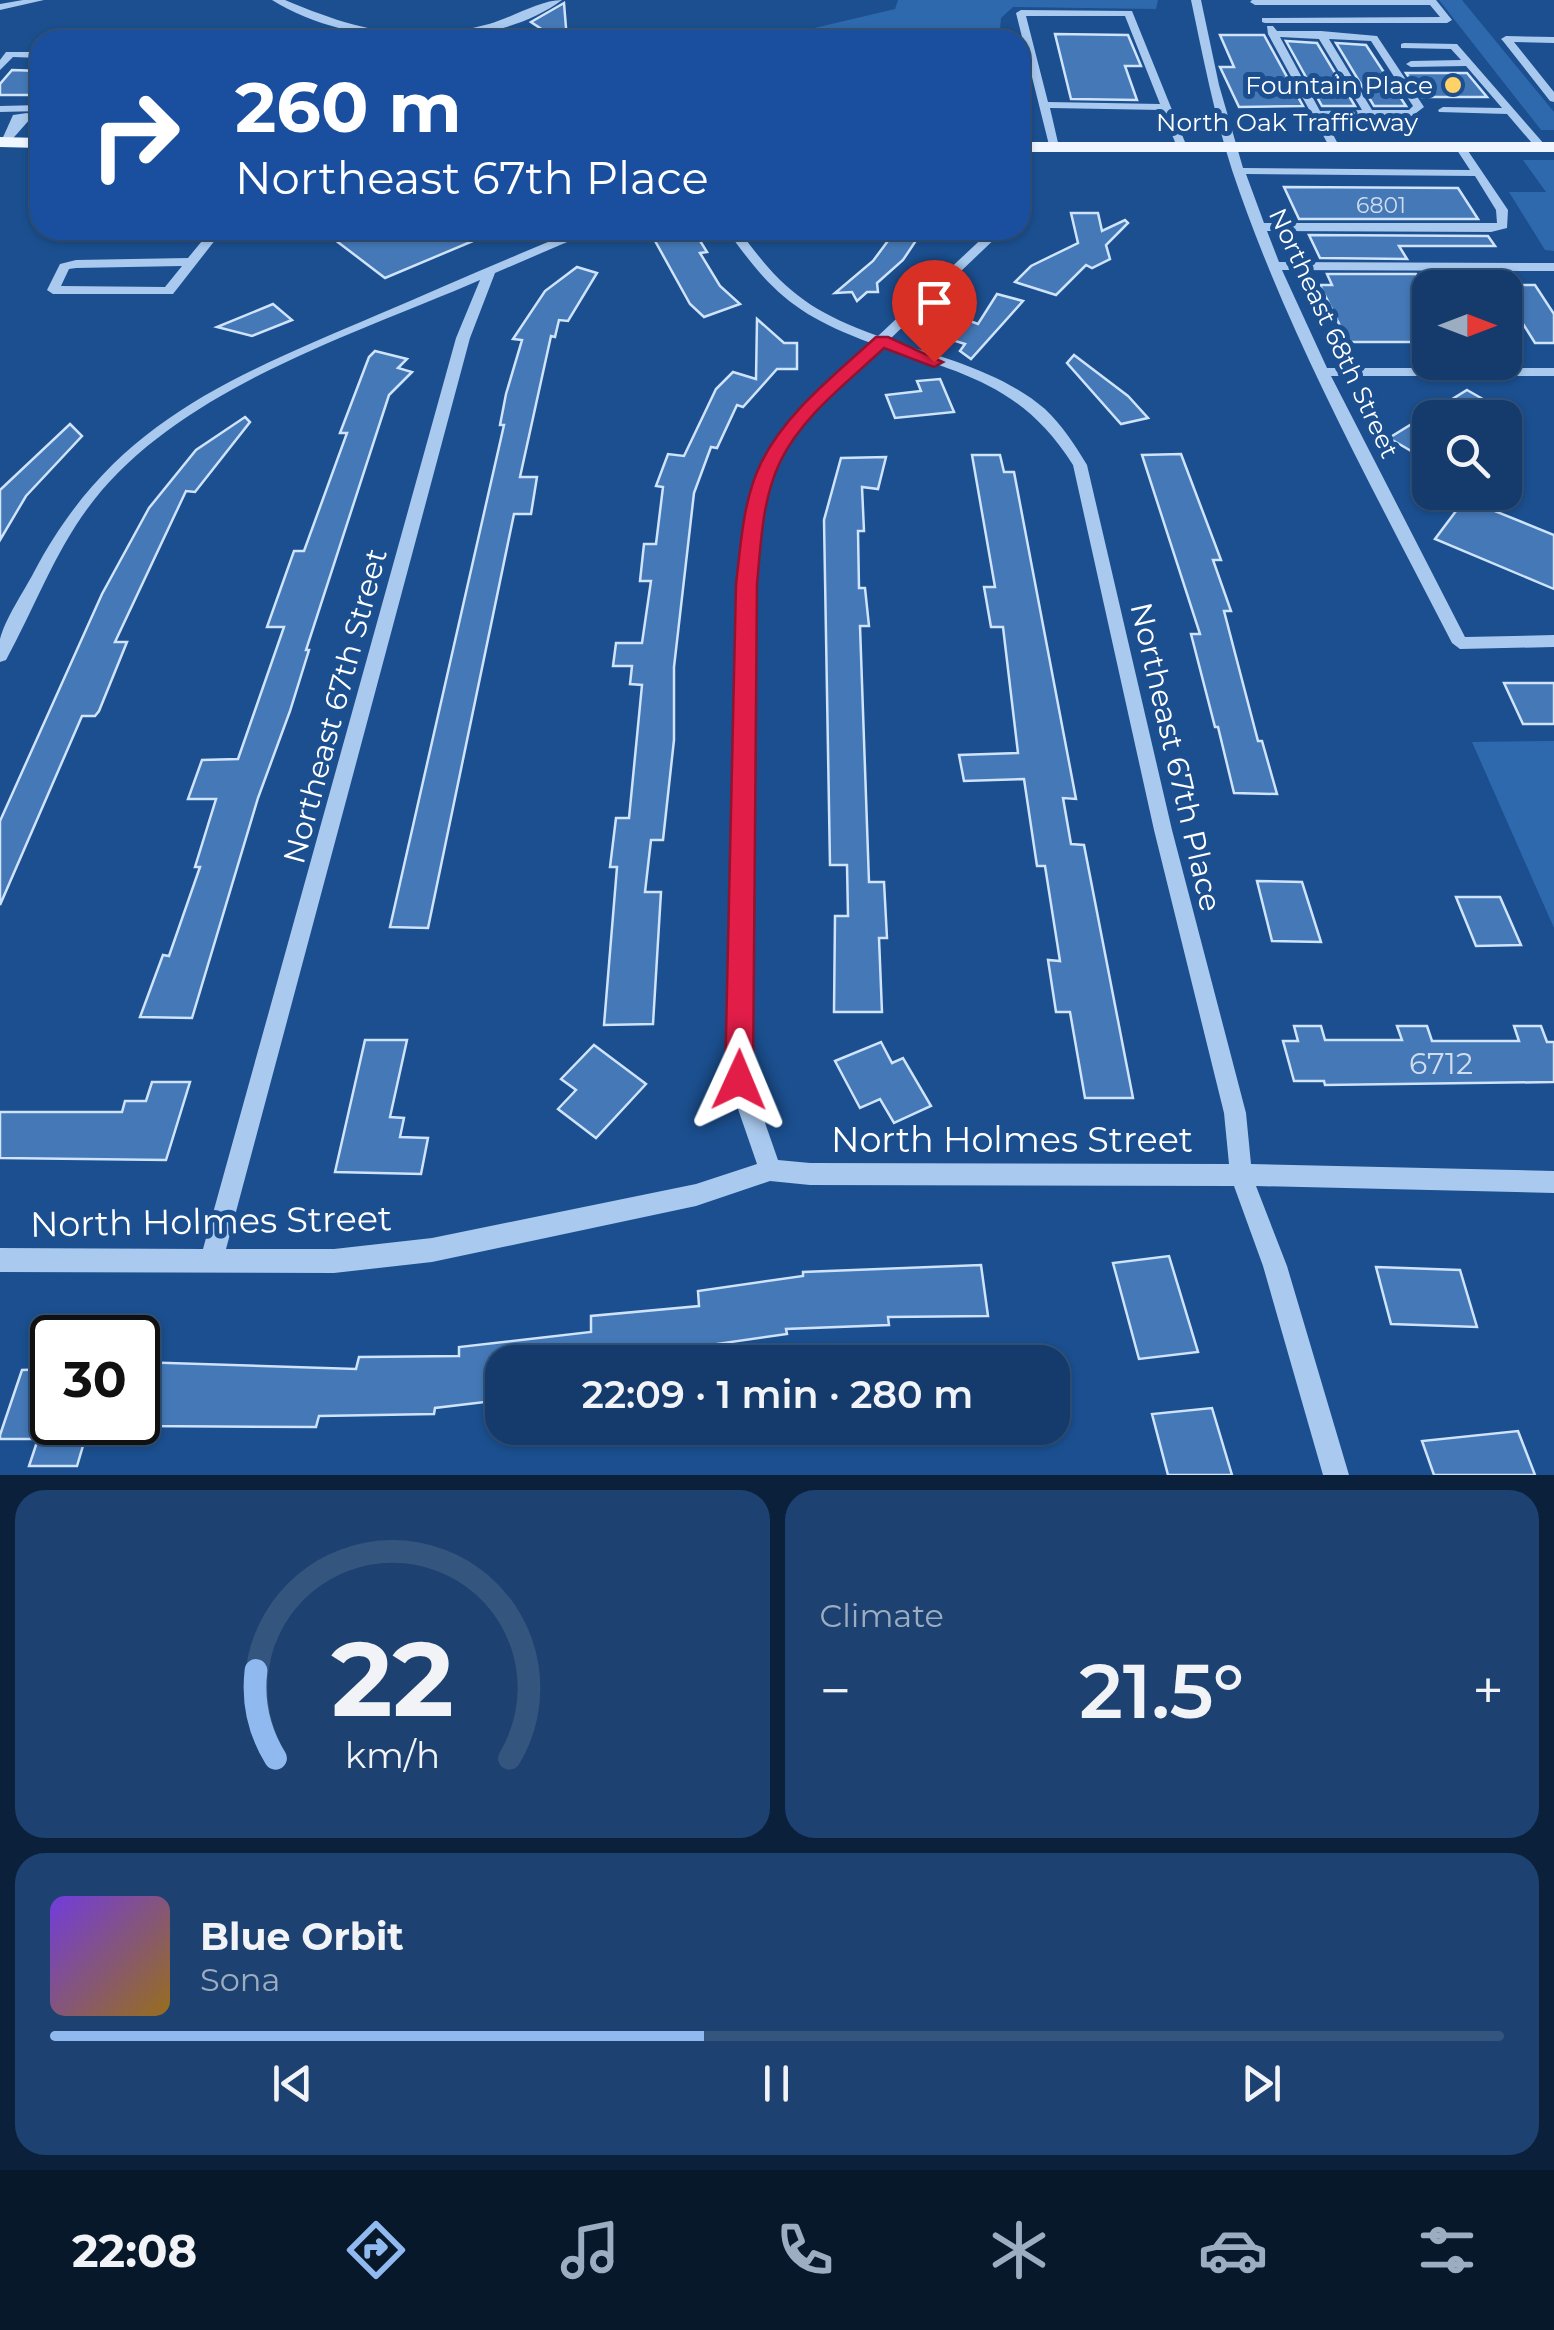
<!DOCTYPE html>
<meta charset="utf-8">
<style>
body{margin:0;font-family:Montserrat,sans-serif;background:#1d4271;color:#f1f3f6;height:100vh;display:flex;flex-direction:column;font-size:38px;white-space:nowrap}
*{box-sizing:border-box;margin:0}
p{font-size:32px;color:#9dadc1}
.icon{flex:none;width:55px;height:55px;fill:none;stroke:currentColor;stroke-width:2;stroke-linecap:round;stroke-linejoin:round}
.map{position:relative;height:1475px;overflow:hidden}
.drawer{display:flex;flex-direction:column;gap:15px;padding:15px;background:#0b203b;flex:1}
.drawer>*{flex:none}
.hud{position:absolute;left:30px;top:30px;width:1000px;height:210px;border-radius:30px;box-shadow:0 2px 8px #0004,0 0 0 2px #33557e;background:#1a4fa0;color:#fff;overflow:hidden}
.needle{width:65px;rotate:90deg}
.controls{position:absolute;left:1412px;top:270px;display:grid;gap:20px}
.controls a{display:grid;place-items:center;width:110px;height:110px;border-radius:20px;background:#143b6b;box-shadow:0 2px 8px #0004,0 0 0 2px #33557e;font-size:50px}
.speed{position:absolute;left:30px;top:1315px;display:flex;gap:20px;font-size:50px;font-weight:700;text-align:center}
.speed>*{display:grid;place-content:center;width:130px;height:130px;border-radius:50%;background:#143b6b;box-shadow:0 2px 8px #0004,0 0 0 2px #33557e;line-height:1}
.speed .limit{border:5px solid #111;border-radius:15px;background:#fff;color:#111}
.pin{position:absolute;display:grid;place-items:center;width:85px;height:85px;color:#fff;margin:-102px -42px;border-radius:50% 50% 50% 0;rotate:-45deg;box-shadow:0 0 10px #0007}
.pin .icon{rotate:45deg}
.me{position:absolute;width:110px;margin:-55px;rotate:1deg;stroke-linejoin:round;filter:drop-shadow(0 0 8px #0008)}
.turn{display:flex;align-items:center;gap:35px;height:210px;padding:0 40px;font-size:45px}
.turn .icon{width:130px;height:130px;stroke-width:2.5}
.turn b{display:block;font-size:70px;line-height:85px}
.big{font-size:75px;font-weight:600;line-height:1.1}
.drawer .tile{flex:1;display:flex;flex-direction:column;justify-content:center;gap:15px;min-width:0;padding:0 35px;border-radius:30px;background:#1d4271}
.drawer .dial{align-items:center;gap:0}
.dial svg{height:260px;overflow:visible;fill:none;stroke:#33557e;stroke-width:7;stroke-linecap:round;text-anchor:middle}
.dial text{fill:#f1f3f6;stroke:none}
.song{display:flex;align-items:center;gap:30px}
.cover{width:120px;height:120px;border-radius:15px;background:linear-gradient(135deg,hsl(260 70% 55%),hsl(40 70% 35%))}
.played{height:10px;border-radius:5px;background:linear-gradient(90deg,#90b9f0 45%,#33557e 45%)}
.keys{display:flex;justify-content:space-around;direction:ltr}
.heat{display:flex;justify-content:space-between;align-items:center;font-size:55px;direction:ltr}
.drawer .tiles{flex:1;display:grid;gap:15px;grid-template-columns:1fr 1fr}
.tile:last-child{grid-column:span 2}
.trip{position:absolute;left:485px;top:1345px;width:585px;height:100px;border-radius:30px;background:#143b6b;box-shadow:0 2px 8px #0004,0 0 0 2px #33557e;font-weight:600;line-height:100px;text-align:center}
.tabs{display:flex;height:160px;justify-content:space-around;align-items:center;background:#08182b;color:#9dadc1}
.tabs .icon{width:70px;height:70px}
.tabs .active{color:#90b9f0}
.tabs b{font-size:45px;color:#f1f3f6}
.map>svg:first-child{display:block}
.green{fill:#2e69ad}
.building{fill:#4478b7;stroke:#cfe3fa;stroke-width:2.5}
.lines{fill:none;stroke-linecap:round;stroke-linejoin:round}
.minor{fill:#a9c9ee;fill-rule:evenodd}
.major{fill:#f0f6ff;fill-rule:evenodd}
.route{fill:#e11d48;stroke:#92132f;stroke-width:2.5}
.poi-dot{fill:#ffd166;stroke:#1b4f8f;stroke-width:4}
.labels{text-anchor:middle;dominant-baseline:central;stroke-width:10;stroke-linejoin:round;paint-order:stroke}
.far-number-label{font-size:22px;fill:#d0dded}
.far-poi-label{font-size:25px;fill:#fff;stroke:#1b4f8f;text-anchor:end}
.far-street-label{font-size:25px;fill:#fff;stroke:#1b4f8f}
.street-label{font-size:30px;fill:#fff;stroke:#1b4f8f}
.near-number-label{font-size:30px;fill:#d0dded}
.near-street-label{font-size:35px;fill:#fff;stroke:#1b4f8f}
</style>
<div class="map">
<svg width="1554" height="1475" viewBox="0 0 1554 1475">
<rect width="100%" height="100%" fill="#1b4f8f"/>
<!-- green -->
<g class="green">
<polygon points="898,0 1158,0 1156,9 1013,7 1001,18 999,40 709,40 806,30 895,9"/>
<polygon points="1439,0 1462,0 1554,112 1554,130 1541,130"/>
<polygon points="1523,160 1554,160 1554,251 1545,250 1509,192 1546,192"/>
<polygon points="1554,741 1554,928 1472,742"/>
</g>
<!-- building -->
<g class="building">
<polygon points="564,3 567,40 558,40 531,22"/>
<polygon points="1055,34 1128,35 1141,66 1125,66 1137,100 1071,99"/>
<polygon points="1220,35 1264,35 1303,106 1239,107 1220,67 1234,67"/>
<polygon points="1286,41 1317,43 1355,106 1322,106"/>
<polygon points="1336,43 1366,45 1406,106 1374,106"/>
<polygon points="12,70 40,71 40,95 0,95 0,84"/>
<polygon points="1406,73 1467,73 1487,97 1422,97"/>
<polygon points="1284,187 1458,188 1478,219 1299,219"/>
<polygon points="1071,213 1098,213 1102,231 1125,220 1128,223 1106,245 1110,259 1092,268 1086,265 1056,295 1015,282 1031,266 1078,243"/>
<polygon points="322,230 397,230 410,239 432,230 499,230 385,278"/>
<polygon points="896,230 923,230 903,260 877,283 878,292 867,292 857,301 852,292 835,293 873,261"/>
<polygon points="694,231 707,252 700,253 720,286 740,304 704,317 690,304 654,239"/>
<polygon points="1309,235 1488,236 1495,246 1399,246 1407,259 1320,258"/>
<polygon points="577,267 597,273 568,321 559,320 555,337 551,336 520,477 537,477 531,514 514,514 428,928 390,927 504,425 500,425 506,394 522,340 513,339 545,291"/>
<polygon points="1327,274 1416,274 1430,298 1430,342 1348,342 1320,285 1332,285"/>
<polygon points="1499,285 1535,285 1554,314 1554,343 1535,343 1505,295 1505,288"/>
<polygon points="997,294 1023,301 971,359 960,351 965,344 952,340 970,321 978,324"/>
<polygon points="273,304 292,320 252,336 217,327"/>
<polygon points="757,319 784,343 797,343 797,369 777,369 743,407 737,405 717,448 711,447 694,493 674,667 674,740 663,840 651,840 645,892 661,892 653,1024 604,1025 617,867 610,867 616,818 629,818 642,685 630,684 632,666 613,666 616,643 642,643 651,581 640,581 644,544 656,544 663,487 656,486 668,454 684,456 716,389 733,372 756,379"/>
<polygon points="375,351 407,359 398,368 412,372 389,395 306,650 309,650 290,711 258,798 192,1018 140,1017 163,955 169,956 200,867 195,867 216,799 188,799 202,760 238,759 284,627 267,627 294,551 304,551 347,433 340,433 369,357"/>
<polygon points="1074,355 1128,396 1148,418 1121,424 1067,363"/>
<polygon points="940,379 954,412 895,418 886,395 921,391 917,381"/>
<polygon points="1467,390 1516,418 1430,418 1430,462 1389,438"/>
<polygon points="245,417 250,422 195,492 186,491 115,642 127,642 99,711 95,716 82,716 0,905 0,821 102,594 149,508 196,450"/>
<polygon points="70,424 82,436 26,496 0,540 0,490"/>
<polygon points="1181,454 1221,560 1213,560 1231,611 1224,611 1258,741 1262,741 1277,794 1234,793 1218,727 1215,727 1191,634 1200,634 1142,455"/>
<polygon points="972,455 1000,455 1004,472 1014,472 1076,799 1063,798 1071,844 1084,845 1133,1098 1085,1098 1070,1012 1056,1012 1048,960 1060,961 1045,866 1037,866 1024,779 964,781 959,755 1018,753 1003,627 991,627 984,587 995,587"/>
<polygon points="886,457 878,489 862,487 864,531 858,531 859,588 865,588 869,626 860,626 869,882 884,882 887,938 879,938 882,1012 834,1012 835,916 848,916 847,865 830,865 824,520 841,458"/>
<polygon points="1465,499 1554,535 1554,589 1435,539"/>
<polygon points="1504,683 1554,683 1554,724 1523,724"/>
<polygon points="1257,881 1302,882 1321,942 1272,941"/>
<polygon points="1456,897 1500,897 1521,945 1476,946"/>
<polygon points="1294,1026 1321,1026 1325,1040 1402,1040 1397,1026 1427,1026 1432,1041 1519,1041 1514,1026 1541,1026 1547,1042 1554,1042 1554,1082 1325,1085 1324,1081 1294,1081 1283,1041 1298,1041"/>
<polygon points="365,1040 407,1040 390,1117 404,1118 400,1137 428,1138 421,1174 335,1172"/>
<polygon points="881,1042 892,1063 903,1058 931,1106 894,1123 880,1099 860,1108 835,1061"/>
<polygon points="594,1045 646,1084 596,1138 558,1109 576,1090 561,1079"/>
<polygon points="152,1082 190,1082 166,1160 0,1158 0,1112 122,1112 125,1101 146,1101"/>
<polygon points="1169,1256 1198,1352 1139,1359 1113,1263"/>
<polygon points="981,1265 988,1316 888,1317 889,1325 786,1329 787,1334 675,1350 676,1362 502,1362 502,1400 435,1408 434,1414 319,1416 316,1427 138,1426 138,1362 356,1369 359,1357 459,1356 459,1347 591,1332 591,1316 699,1306 698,1291 803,1276 803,1272"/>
<polygon points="1376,1267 1460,1270 1477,1327 1391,1324"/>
<polygon points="52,1369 52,1422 90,1422 77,1466 29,1466 38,1439 0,1439 0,1435 22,1370"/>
<polygon points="1212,1408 1232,1475 1168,1475 1152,1414"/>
<polygon points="1518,1431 1535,1475 1434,1475 1422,1441"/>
</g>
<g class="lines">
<!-- minor -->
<g class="minor">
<polygon points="23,0 44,0 0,10 0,4"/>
<path d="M 272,0 L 285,0 C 356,30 412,45 489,24 C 511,18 540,0 562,0 C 488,55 348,48 272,0 Z"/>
<path d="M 1191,0 L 1201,0 L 1219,85 L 1243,168 L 1470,170 L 1455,147 L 1460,144 L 1464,145 L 1508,210 L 1507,228 L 1491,232 L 1267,231 L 1279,262 L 1554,263 L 1554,271 L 1282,270 L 1327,368 L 1554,368 L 1554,376 L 1331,376 L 1465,637 L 1554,635 L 1554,647 L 1460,649 L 1452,643 C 1373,489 1286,332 1232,170 C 1214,114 1203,57 1191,0 ZM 1246,174 L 1475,176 L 1496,210 L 1497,223 L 1264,223 Z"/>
<polygon points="1252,0 1436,0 1452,20 1447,23 1265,23 1262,22 1262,18 1440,17 1430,5 1255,5 1250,2"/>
<path d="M 1021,10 L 1132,11 L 1187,147 L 1186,149 L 1177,147 L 1162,110 L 1050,108 L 1059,147 L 1050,149 L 1016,13 ZM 1026,16 L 1125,16 L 1160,104 L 1048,102 Z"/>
<path d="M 1267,26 L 1273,26 L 1277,31 L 1321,31 L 1377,36 L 1424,107 L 1412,116 L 1324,117 L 1339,146 L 1330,148 L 1268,34 ZM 1280,37 L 1319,39 L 1362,110 L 1320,111 ZM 1329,39 L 1371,41 L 1413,106 L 1409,110 L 1372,110 Z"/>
<polygon points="1506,36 1554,37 1554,43 1514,42 1554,92 1554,102 1550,101 1503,41 1501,39"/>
<polygon points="1404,43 1457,44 1545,145 1545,149 1537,149 1507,114 1439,112 1438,110 1443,107 1502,108 1466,66 1411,67 1406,64 1411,61 1461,60 1451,49 1401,48 1401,44"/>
<polygon points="6,52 40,52 40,58 13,57 0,70 0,60"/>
<polygon points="40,105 40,111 0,112 0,106"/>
<polygon points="27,113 32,116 31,118 8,144 0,144 13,115"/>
<path d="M 211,230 L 223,230 L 173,294 L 53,294 L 47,290 L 60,264 L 76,260 L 188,258 ZM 182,266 L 165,287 L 61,286 L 69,269 L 76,268 Z"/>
<path d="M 578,230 L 595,230 L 495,273 L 470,338 L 226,1249 L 334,1249 L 432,1238 L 696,1184 L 757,1164 L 728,1080 L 739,584 C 742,559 742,531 748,507 C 768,434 818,392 871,343 C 798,316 771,293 727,230 L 739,230 C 781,289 809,311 878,336 L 991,230 L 1004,230 L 889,340 C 941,357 1002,372 1045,409 C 1062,425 1075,445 1087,465 L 1172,830 L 1246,1113 L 1251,1164 L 1554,1171 L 1554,1193 L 1256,1186 L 1287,1266 L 1349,1475 L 1323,1475 L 1263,1266 L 1234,1186 L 810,1185 L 770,1181 L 696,1206 L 432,1262 L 334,1273 L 0,1272 L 0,1248 L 203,1249 L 456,338 L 480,280 C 351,336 184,387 94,500 C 56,548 35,607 6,660 L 0,662 C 0,655 0,646 0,639 C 5,619 24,591 34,572 C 113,422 230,378 377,315 C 445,286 510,257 578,230 ZM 882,346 C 965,374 1023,386 1073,465 L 1154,830 L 1224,1113 L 1229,1164 L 810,1163 L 778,1160 L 750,1080 L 755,584 C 759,543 760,500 778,462 C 801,416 845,381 882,346 Z"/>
</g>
<!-- major -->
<g class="major">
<polygon points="0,137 40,138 40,148 0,147"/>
<rect x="1020" y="142" width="534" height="10"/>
</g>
</g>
<!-- route -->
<path class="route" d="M 876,337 L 888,337 L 943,362 L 934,367 L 884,348 C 848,382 802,416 780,462 C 762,500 761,543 757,584 L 753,1080 L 749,1089 L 739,1093 L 729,1089 L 725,1080 L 736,584 C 741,543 743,500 761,463 C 786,412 836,374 876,337 Z"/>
<!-- markers -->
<circle class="poi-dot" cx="1453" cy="85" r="10"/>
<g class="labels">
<!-- far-number labels -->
<g class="far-number-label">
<text x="1381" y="205">6801</text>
</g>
<!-- far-poi labels -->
<g class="far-poi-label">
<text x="1433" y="85">Fountain Place</text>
</g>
<!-- far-street labels -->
<g class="far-street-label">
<text x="1287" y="122">North Oak Trafficway</text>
<text transform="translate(1334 333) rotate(65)">Northeast 68th Street</text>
</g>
<!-- street labels -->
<g class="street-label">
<text transform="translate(335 706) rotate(-75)">Northeast 67th Street</text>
<text transform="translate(1176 757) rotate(77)">Northeast 67th Place</text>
</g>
<!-- near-number labels -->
<g class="near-number-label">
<text x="1441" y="1063">6712</text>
</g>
<!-- near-street labels -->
<g class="near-street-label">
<text x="1012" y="1139">North Holmes Street</text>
<text transform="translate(211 1221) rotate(-1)">North Holmes Street</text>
</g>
</g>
</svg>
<div class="controls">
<a><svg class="needle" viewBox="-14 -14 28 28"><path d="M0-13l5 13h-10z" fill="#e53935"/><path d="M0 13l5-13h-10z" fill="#9dadc1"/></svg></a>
<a><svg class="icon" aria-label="search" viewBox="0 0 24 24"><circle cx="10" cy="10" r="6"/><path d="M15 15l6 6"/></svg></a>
</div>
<div class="speed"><div class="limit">30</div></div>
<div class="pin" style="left:934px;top:362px;background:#d93025"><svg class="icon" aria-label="arrive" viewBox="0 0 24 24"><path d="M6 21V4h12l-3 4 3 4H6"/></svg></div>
<svg class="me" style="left:739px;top:1080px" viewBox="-20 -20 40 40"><path d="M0-17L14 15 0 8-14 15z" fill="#e11d48" stroke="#fff" stroke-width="4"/></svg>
<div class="trip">22:09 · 1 min · 280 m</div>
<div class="hud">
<div class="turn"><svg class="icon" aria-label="right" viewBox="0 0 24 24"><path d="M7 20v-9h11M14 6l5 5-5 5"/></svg><div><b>260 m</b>Northeast 67th Place</div></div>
</div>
</div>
<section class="drawer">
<div class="tiles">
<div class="tile dial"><svg viewBox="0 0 100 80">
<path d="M14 69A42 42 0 1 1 86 69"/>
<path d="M14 69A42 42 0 0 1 8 42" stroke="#90b9f0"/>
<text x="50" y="56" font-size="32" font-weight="700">22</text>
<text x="50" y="72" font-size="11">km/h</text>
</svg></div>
<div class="tile"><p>Climate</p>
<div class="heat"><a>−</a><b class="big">21.5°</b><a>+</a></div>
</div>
<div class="tile">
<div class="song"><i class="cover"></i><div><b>Blue Orbit</b><p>Sona</p></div></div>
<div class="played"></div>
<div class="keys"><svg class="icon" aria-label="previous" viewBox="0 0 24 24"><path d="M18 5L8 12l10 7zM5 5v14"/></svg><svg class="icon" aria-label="pause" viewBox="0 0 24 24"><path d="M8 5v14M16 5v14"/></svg><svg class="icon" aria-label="next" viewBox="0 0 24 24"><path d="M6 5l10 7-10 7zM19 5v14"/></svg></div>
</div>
</div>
</section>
<nav class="tabs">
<b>22:08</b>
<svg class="icon active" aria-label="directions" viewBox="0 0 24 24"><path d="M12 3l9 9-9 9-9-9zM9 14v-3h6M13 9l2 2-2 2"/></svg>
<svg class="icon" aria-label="music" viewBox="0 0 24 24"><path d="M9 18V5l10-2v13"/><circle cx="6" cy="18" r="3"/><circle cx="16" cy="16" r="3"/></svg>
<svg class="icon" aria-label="phone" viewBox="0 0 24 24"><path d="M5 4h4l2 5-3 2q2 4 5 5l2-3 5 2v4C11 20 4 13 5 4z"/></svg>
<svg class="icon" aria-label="climate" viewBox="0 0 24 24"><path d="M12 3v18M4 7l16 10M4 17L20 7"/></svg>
<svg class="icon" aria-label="car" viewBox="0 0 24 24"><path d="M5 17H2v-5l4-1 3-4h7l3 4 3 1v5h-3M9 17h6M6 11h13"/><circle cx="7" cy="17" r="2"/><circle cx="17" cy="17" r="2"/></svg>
<svg class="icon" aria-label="filters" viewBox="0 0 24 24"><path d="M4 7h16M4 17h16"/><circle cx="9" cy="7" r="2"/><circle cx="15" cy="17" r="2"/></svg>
</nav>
